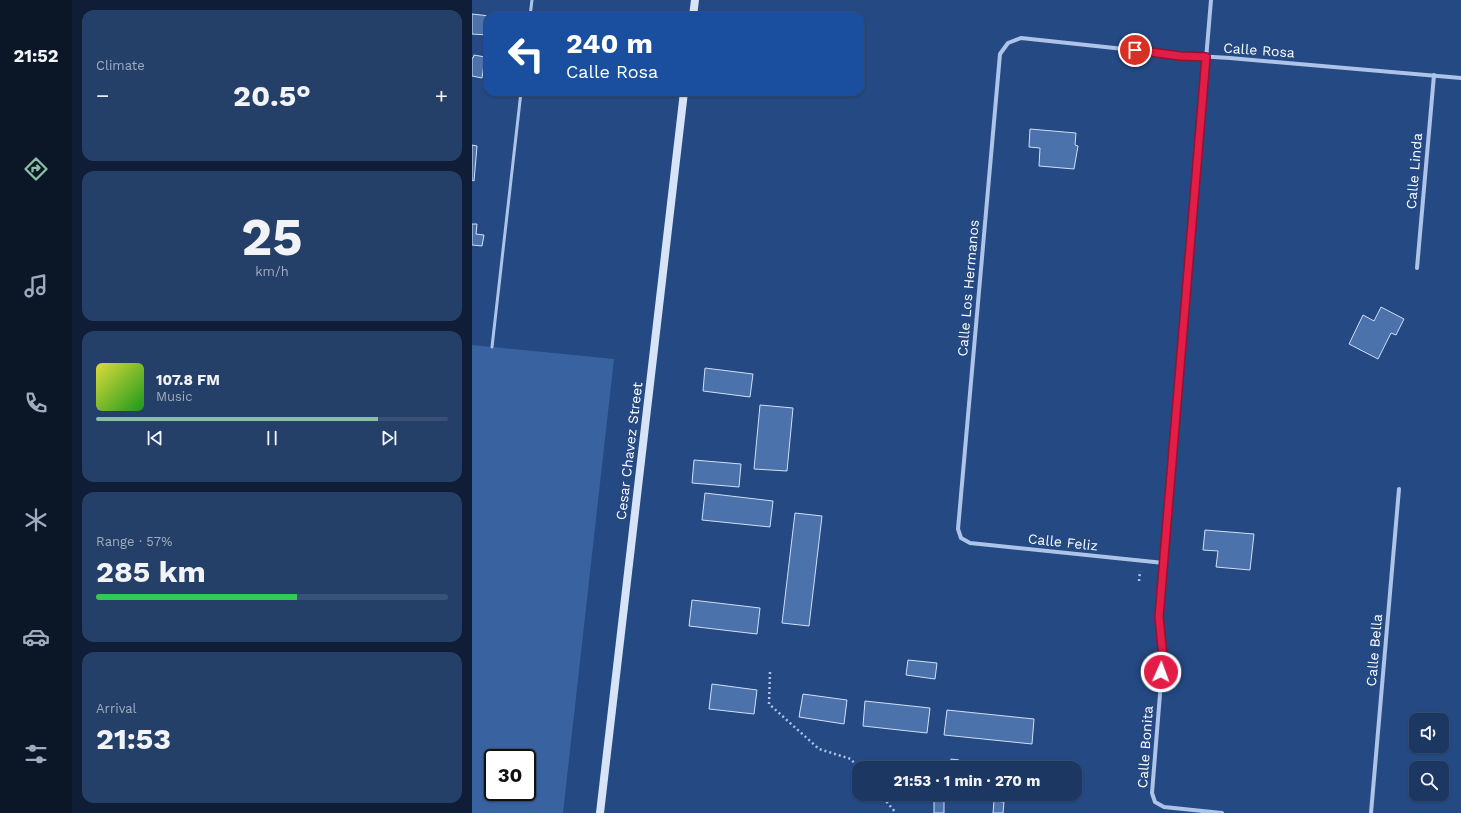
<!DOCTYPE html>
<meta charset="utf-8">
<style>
body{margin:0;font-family:"Work Sans",sans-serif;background:#243f68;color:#f1f3f6;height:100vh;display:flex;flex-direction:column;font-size:15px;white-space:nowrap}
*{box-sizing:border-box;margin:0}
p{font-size:13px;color:#a0acbe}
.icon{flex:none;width:22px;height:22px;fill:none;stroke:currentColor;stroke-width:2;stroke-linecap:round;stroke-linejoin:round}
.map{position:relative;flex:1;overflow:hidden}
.panel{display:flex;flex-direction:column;gap:10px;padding:10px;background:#0f1e36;width:400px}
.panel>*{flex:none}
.hud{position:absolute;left:12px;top:12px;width:380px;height:84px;border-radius:12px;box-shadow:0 1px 3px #0004,0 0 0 1px #395177;background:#1a4fa0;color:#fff;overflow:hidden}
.controls{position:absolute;left:937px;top:713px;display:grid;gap:8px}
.controls a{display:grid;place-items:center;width:40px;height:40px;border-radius:8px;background:#1b3762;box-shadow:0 1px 3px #0004,0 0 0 1px #395177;font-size:20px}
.speed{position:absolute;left:12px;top:749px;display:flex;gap:8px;font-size:20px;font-weight:700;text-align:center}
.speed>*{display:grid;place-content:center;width:52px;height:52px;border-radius:50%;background:#1b3762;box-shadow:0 1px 3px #0004,0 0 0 1px #395177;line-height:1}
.speed .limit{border:2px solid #111;border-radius:6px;background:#fff;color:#111}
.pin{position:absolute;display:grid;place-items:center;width:34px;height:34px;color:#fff;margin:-17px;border:2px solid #fff;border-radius:50%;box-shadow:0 1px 4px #0007}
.me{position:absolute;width:44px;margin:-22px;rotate:2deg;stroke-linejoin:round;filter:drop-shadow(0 0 3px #0008)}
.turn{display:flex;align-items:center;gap:14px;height:84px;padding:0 16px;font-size:18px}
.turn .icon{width:52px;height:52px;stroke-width:2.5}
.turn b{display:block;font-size:28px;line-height:34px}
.big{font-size:30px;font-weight:700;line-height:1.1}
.panel .tile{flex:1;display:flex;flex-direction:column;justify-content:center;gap:6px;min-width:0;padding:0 14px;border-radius:12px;background:#243f68}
.panel .dial{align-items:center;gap:0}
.dial b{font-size:52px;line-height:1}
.song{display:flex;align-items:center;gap:12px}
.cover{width:48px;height:48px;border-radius:6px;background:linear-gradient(135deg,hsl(60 70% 55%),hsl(120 70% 35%))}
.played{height:4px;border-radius:2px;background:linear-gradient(90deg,#8abfa5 80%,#395177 80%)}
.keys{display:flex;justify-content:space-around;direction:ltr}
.heat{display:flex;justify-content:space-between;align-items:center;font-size:22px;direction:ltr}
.charge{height:6px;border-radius:3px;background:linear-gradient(90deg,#34c759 57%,#395177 0)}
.trip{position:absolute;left:380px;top:761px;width:230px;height:40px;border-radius:12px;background:#1b3762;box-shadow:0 1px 3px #0004,0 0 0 1px #395177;font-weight:700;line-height:40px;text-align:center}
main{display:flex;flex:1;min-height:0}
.tab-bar{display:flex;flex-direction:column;width:72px;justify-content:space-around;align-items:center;background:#0b1627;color:#a0acbe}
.tab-bar .icon{width:28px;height:28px}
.tab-bar .current{color:#8abfa5}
.tab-bar b{font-size:18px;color:#f1f3f6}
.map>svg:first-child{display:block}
.green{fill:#3862a0;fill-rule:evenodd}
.building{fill:#4c72ab;stroke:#d0dff6}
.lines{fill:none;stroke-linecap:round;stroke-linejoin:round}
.path{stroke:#adc4e8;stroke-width:2.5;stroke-dasharray:2 3;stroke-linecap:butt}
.service{stroke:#adc4e8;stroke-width:3}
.minor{stroke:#adc4e8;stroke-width:4}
.secondary{stroke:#d7e3f6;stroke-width:8}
.route-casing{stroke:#92132f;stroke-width:10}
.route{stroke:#e11d48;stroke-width:7}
.labels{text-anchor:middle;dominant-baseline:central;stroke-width:4;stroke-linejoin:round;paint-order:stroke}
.street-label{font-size:14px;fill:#fff;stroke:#244983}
</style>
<main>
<nav class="tab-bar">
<b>21:52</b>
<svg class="icon current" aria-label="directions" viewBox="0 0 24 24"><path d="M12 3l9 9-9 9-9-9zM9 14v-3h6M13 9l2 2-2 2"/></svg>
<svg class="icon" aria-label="music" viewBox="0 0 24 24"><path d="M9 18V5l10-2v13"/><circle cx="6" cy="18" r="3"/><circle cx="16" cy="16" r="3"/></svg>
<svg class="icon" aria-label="phone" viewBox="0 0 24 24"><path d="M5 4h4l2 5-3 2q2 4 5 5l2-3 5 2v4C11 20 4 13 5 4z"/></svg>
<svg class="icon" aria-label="climate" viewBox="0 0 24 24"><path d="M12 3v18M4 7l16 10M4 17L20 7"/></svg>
<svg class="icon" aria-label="car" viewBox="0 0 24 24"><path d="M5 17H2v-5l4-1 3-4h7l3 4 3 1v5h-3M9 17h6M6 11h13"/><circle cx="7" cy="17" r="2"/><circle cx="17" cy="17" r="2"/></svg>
<svg class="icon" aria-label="filters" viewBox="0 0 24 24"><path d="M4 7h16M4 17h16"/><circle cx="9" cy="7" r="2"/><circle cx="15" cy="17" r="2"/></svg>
</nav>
<section class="panel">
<div class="tile"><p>Climate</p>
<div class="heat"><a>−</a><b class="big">20.5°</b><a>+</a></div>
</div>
<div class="tile dial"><b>25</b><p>km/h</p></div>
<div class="tile">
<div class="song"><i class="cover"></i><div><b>107.8 FM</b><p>Music</p></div></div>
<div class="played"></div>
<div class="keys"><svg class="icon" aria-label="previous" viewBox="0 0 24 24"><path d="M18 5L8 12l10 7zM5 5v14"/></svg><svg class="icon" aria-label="pause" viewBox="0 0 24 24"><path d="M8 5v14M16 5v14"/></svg><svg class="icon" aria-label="next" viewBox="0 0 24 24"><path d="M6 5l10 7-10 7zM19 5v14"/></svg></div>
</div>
<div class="tile"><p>Range · 57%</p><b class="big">285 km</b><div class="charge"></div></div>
<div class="tile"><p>Arrival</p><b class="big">21:53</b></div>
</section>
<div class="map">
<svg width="989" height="813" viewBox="0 0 989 813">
<rect width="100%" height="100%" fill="#244983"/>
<!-- green -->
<path class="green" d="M 0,345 L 142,359 L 91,813 L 0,813 ZM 21,758 L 55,758 L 55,792 L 21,792 Z"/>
<!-- building -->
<g class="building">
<polygon points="0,14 18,16 16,16 16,35 0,34"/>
<polygon points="2,55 13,57 10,78 0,76 0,58 1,58"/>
<polygon points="558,129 604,133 603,145 606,146 602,169 567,166 568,148 557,147"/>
<polygon points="0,145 5,146 2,181 0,180"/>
<polygon points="0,224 5,224 4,234 12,235 10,246 0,245"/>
<polygon points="909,307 932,319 924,335 919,333 906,359 877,344 891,315 902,321"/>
<polygon points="233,368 281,374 278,397 231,391"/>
<polygon points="288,405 321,408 315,471 282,469"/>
<polygon points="222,460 269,464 267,487 220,483"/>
<polygon points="233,493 301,501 298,527 230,520"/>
<polygon points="323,513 350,516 337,626 310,623"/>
<polygon points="733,530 782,534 778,570 744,567 746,551 731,550"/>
<polygon points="220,600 288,608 285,634 217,626"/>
<polygon points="436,660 465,663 463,679 434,675"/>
<polygon points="240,684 285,690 282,714 237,709"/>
<polygon points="331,694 375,700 372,724 327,717"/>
<polygon points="393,701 458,708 455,733 391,726"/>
<polygon points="475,710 562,719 560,744 472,735"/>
<polygon points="479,759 487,760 486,768 478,768"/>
<rect x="462" y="794" width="10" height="19"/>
<polygon points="522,801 532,802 531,813 521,813"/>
</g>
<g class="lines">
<!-- path -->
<g class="path">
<polyline points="667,581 668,571"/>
<polyline points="298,672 297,704 347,749 379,759 387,769"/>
<polyline points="408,794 424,813"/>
</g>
<!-- service -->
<g class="service">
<polyline points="58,16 60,0"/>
<polyline points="20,347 49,92"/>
</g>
<!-- minor -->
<g class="minor">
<polyline points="739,0 687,617 691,657 680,793 683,802 692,807 750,813"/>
<polyline points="945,268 962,75"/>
<polyline points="692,563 498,543 489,538 486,529 528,54 536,43 549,38 708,55 758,58 989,78"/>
<polyline points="899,813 927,489"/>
</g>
<!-- secondary -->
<g class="secondary">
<polyline points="221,16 223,0"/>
<polyline points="128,813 212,92"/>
</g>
</g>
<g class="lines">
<!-- route casing -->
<g class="route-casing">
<polyline id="route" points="663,50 708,56 734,57 687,617 691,657 689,672"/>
</g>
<!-- route -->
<use href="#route" class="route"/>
</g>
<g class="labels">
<!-- street labels -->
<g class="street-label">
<text transform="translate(787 50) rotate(4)">Calle Rosa</text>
<text transform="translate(942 171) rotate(-85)">Calle Linda</text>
<text transform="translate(496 288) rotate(-85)">Calle Los Hermanos</text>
<text transform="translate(157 451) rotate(-83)">Cesar Chavez Street</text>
<text transform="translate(591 542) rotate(6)">Calle Feliz</text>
<text transform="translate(902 650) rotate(-85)">Calle Bella</text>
<text transform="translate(673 747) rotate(-86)">Calle Bonita</text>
</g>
</g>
</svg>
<div class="controls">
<a><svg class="icon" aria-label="sound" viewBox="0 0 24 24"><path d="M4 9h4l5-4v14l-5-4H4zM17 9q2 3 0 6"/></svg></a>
<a><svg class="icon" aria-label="search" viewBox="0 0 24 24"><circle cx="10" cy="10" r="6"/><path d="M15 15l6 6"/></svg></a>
</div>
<div class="speed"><div class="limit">30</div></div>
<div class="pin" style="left:663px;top:50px;background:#d93025"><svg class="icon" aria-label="arrive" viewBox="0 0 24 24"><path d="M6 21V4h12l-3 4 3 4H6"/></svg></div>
<svg class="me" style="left:689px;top:672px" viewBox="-20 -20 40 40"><circle r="17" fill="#e11d48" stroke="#fff" stroke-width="3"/><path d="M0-11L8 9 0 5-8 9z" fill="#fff"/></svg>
<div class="trip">21:53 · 1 min · 270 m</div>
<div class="hud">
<div class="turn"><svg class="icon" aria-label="left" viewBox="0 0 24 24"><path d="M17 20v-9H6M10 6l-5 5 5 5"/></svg><div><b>240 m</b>Calle Rosa</div></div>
</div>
</div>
</main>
